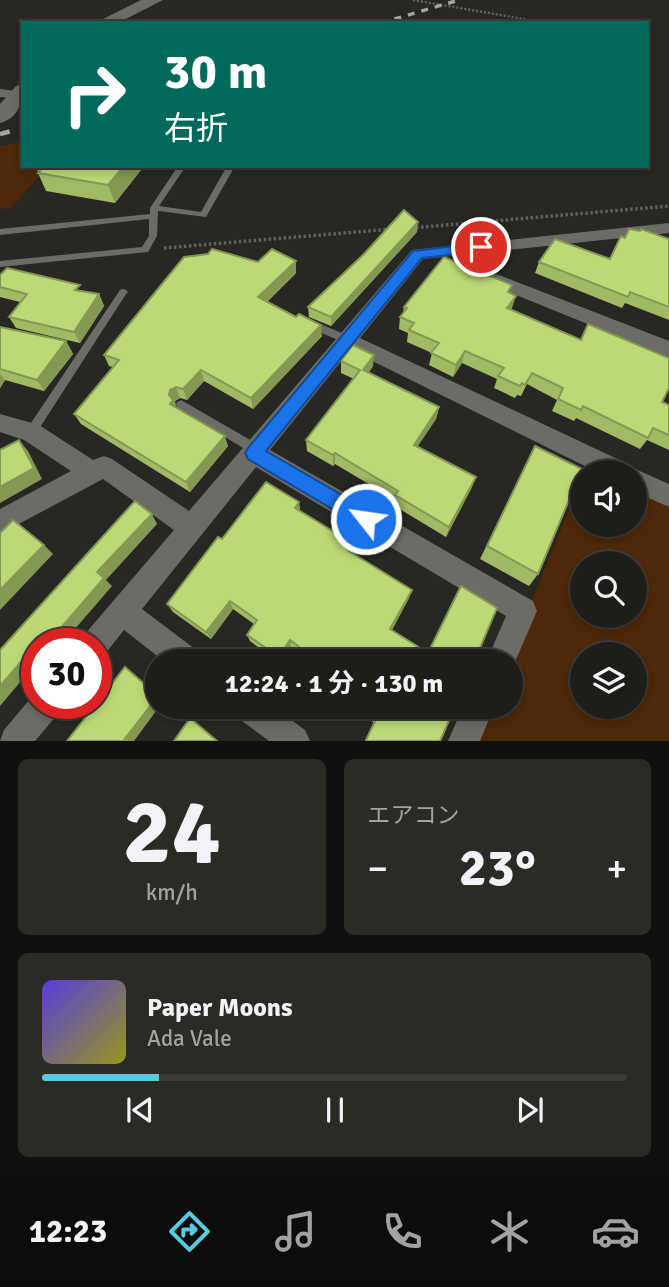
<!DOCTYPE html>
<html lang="ja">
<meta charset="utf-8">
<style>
body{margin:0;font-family:Signika,"Noto Sans JP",sans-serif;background:#2b2a27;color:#f1f3f6;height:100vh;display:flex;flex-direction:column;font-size:26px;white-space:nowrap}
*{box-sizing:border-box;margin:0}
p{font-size:23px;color:#a1a2a2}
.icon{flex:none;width:38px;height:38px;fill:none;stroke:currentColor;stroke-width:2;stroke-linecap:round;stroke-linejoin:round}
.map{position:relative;height:741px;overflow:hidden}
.panel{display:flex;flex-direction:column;gap:18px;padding:18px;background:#10100e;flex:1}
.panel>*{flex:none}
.hud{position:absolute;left:21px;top:21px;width:628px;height:147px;border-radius:0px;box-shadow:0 4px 10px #0003,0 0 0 2px #3c3b39;background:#00695c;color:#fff;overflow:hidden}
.controls{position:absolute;left:570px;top:460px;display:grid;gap:14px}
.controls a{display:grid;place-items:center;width:77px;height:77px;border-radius:50%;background:#1e1d1a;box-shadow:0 4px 10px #0003,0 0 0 2px #3c3b39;font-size:35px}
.speed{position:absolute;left:21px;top:628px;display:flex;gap:14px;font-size:35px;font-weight:700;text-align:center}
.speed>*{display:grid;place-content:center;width:91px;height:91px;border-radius:50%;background:#1e1d1a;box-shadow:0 4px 10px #0003,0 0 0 2px #3c3b39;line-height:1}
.speed .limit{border:10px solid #d22;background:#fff;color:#111}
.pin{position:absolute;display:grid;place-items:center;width:60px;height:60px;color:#fff;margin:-30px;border:4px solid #fff;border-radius:50%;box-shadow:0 2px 7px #0007}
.me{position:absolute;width:77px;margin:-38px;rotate:300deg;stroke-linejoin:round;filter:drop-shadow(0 0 5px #0008)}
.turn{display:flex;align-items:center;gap:24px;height:147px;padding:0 28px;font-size:32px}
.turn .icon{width:91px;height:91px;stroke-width:2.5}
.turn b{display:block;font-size:49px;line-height:60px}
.big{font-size:52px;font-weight:700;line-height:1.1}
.panel .card{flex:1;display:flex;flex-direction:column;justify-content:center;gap:10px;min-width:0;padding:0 24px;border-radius:10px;background:#2b2a27}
.panel .dial{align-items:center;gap:0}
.dial b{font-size:91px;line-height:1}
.song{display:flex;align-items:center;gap:21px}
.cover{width:84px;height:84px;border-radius:10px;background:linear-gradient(135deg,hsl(250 70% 55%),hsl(60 70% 35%))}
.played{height:7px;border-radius:4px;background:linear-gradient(90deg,#55cae0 20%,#3c3b39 20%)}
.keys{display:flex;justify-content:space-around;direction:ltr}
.heat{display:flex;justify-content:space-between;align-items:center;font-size:38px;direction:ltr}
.panel .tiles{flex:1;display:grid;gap:18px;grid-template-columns:1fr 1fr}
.card:last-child{grid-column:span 2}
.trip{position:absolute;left:145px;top:649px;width:378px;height:70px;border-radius:35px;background:#1e1d1a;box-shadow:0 4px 10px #0003,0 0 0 2px #3c3b39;font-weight:700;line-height:70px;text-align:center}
.menu{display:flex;height:112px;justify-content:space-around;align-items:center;background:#0c0c0a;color:#a1a2a2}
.menu .icon{width:49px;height:49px}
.menu .on{color:#55cae0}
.menu b{font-size:32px;color:#f1f3f6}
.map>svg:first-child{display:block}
.green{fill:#4e2808;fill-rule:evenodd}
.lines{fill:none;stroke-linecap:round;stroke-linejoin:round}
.path-far1{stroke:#62615d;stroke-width:2.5;stroke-dasharray:2 2;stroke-linecap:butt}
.path{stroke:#62615d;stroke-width:3.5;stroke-dasharray:2.5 2.5;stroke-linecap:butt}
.service{fill:#6c6b65;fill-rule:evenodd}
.minor{fill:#6c6b65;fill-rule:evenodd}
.secondary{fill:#6c6b65;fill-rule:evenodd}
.rail-far1{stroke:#a5a4a1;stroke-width:3.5;stroke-dasharray:7 7;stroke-linecap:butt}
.rail{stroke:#a5a4a1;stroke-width:4.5;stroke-dasharray:10 10;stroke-linecap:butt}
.wall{fill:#a1bb65}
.shaded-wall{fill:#839853}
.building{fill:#bbd976;stroke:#839853;stroke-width:2}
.route{fill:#1a73e8;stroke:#114b97;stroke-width:2}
</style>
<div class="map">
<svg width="669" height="741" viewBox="0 0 669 741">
<rect width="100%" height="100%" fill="#282723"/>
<!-- green -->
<g class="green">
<polygon points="23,141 23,166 48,166 11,208 0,209 0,146"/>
<path d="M 583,476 L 583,525 L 635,525 L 635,488 L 669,505 L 669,741 L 474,741 L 488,707 L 511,707 L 511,662 L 507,661 ZM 583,564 L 635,564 L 635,616 L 583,616 ZM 583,654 L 635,654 L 635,707 L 583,707 Z"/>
</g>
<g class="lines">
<!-- path-far1 -->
<polyline class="path-far1" points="413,0 547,23"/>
<!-- path -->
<g class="path">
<polyline points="411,228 669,206"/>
<polyline points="164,248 392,229"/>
</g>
<!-- service -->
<g class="service">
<polygon points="178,166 186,166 159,206 201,212 227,166 235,166 206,217 158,211 157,236 148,252 0,267 0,261 142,247 149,236 149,219 0,235 0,229 150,214 150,208"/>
<polygon points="123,289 126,290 128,292 126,294 35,435 31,437 27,435 25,432 27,429 120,290"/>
<polygon points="311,320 351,337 352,340 347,344 308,327 306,324"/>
<polygon points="181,400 261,446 263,450 261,454 257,455 253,454 177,408 176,405 177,402"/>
</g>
<!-- minor -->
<g class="minor">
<polygon points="0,89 23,92 23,98 0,97"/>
<polygon points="669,223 669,233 423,259 360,338 628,464 631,471 635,469 669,484 669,507 635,492 635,472 597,472 350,350 270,450 533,601 537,611 511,671 511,662 486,662 506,616 256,467 142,609 199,652 203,662 165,662 124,630 105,654 96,658 96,644 81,644 85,634 174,530 103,479 0,534 0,509 71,471 24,440 0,432 0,414 39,425 93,460 104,456 112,459 189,511 412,250"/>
<polygon points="486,270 669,341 669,357 479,280 477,276 479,272"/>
<polygon points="35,693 37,704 61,704 57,715 35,741 0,741 4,730"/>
<polygon points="234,707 274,707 305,730 310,741 269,741 238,718"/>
<polygon points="463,707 494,707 480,741 448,741"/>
</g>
<!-- secondary -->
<g class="secondary">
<polygon points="141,0 163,0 118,23 95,23"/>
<path d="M 23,84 C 23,101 19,118 0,123 L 0,104 L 16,86 Z"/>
</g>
<!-- rail-far1 -->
<polyline class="rail-far1" points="381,23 459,0"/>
<!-- rail -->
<polyline class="rail" points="0,134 23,128"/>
</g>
<!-- wall -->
<g class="wall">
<polygon points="36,166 144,166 115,203 46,191 38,173 38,172"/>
<polygon points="417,232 331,326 309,317 308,307"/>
<polygon points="625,238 669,239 669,320 625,303 622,308 535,273 539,262 610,259"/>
<polygon points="296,273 267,302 322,336 253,409 204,381 187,400 180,398 175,401 176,407 228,446 190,492 81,424 74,414 113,367 109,366 104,355"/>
<polygon points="0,275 99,294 104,306 80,343 16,328 9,317 20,302 0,297"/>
<polygon points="510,293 512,308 511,309 662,402 669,405 669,450 647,440 640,449 576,418 574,421 552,411 557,400 527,384 521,396 517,395 515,398 494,388 497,379 462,363 453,377 429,365 432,353 407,342 408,333 399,329 400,317 403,313 404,307"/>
<polygon points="0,327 66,341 73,354 44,391 5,380 0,388"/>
<polygon points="341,361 373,366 369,372 439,407 436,419 417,447 472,487 446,537 393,505 394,499 335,464 333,466 307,451 306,440 354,379 341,373"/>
<polygon points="535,446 538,574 529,586 480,559"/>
<polygon points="299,502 300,511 409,598 392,630 428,653 474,662 311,662 291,647 282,662 278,662 250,641 247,635 254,624 233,609 211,639 173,612 167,604 222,539"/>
<polygon points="352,707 455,707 440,741 365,741 374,723"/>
</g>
<!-- shaded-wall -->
<g class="shaded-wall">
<polygon points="124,166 144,166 115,203 108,185"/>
<polygon points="418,222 417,232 331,326 331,317"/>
<polygon points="296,261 296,273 260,309 258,297"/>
<polygon points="99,294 104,306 80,343 74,332"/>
<polygon points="516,296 512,308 503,320 507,308"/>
<polygon points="321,325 322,336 253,409 251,398"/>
<polygon points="66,341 73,354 44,391 37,380"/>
<polygon points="465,351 462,363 453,377 456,365"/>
<polygon points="374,355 373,366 362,381 363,370"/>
<polygon points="201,370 204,381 187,400 183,389"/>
<polygon points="0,373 5,380 0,388"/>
<polygon points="176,387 180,398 175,401 174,403 177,411 170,404 169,395 170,390"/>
<polygon points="439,407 436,419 411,456 414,445"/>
<polygon points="225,436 228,446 190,492 186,482"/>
<polygon points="19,440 28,451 42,479 0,503 0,487"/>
<polygon points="335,453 335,464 333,466 333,455"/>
<polygon points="476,477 472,487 446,537 449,527"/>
<polygon points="299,502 300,512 295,508"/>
<polygon points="152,514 157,524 106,580 112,586 62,644 47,644 97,572"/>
<polygon points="44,545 53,554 0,610 0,590"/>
<polygon points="412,590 409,598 388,636 390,629"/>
<polygon points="230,601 233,609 211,639 206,632"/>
<polygon points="290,640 291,647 282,662 280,662 279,657"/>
<polygon points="27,655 37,655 37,662 0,706 0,686"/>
<polygon points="158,696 158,707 159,707 134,741 123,741"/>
</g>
<!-- building -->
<g class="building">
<polygon points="44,166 124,166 108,185 38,173"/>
<polygon points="404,210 418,222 331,317 308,307 364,254"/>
<polygon points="629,229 640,231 641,229 669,239 669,307 630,292 628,297 539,262 555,239 610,259 621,236 625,238"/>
<polygon points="212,249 258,262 272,249 296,261 258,297 296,317 299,314 321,325 251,398 201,370 183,389 176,387 170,390 169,395 173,400 170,404 225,436 186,482 74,414 119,360 104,355 184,257 208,254"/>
<polygon points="444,257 512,285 508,292 516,296 507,308 581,340 588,324 669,358 669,388 662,402 669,405 669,435 653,428 648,438 583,406 581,410 558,399 563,388 532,373 525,385 522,383 520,386 498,376 504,368 465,351 456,365 431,353 439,343 409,330 414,323 400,317 407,308 404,307"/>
<polygon points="7,268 80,285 75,290 99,294 74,332 9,317 27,294 0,287 0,275"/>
<polygon points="0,327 66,341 37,380 0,369"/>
<polygon points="353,345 374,355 363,370 439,407 414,445 476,477 449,527 395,495 398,491 335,453 333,455 306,440 360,370 341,361"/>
<polygon points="19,440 34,468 0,487 0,450"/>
<polygon points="535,446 582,469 538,574 487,546"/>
<polygon points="266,482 299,502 295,508 354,544 349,551 412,590 390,629 428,653 461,586 497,608 474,662 319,662 290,640 279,657 247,635 257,620 230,601 206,632 167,604 218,537 222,539"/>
<polygon points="135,501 152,514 97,572 104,578 47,644 37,644 37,655 33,660 27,655 0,686 0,650"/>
<polygon points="13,520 44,545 0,590 0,533"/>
<polygon points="125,667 158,696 123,741 67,741"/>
<polygon points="359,707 455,707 440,741 367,741 366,740 376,719"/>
<polygon points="190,718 217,741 174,741"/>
</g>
<!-- route -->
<polygon class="route" points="481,243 486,244 486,251 422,258 266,451 373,513 375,519 373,525 366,528 359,525 248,459 245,453 248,448 413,251"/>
</svg>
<div class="controls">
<a><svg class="icon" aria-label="sound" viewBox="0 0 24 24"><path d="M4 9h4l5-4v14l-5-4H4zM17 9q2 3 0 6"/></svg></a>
<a><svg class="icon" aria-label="search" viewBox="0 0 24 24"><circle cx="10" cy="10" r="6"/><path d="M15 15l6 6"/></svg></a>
<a><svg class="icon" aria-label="layers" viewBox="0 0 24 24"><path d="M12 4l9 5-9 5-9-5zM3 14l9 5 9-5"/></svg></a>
</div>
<div class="speed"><div class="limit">30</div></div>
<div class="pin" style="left:481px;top:247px;background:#d93025"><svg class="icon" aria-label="arrive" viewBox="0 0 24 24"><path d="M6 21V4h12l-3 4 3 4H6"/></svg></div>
<svg class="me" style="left:366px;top:519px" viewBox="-20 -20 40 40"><circle r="17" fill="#1a73e8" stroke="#fff" stroke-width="3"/><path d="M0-11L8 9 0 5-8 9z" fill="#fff"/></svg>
<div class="trip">12:24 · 1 分 · 130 m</div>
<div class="hud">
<div class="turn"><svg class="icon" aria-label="right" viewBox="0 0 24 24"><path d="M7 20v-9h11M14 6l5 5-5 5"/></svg><div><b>30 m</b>右折</div></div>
</div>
</div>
<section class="panel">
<div class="tiles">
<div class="card dial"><b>24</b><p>km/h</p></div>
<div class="card"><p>エアコン</p>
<div class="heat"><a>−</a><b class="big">23°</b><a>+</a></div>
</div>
<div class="card">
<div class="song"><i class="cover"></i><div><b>Paper Moons</b><p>Ada Vale</p></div></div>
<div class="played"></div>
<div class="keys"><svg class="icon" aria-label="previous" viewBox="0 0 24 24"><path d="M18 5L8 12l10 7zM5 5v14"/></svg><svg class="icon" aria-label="pause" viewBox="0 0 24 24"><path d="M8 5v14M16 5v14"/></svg><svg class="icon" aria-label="next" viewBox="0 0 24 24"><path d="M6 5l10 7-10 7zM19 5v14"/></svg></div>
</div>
</div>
</section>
<nav class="menu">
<b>12:23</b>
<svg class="icon on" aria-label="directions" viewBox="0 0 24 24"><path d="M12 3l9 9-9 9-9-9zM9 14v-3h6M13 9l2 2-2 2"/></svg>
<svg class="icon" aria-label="music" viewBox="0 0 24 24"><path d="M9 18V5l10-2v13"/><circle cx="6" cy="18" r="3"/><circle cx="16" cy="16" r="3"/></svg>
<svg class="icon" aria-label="phone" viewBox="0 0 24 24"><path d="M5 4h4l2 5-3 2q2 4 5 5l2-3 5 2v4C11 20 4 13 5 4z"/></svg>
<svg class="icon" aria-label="climate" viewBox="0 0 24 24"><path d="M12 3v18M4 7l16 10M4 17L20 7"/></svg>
<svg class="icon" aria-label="car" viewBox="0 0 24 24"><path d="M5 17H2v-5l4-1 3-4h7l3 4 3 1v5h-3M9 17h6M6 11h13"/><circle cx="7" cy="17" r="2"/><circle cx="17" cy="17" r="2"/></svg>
</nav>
